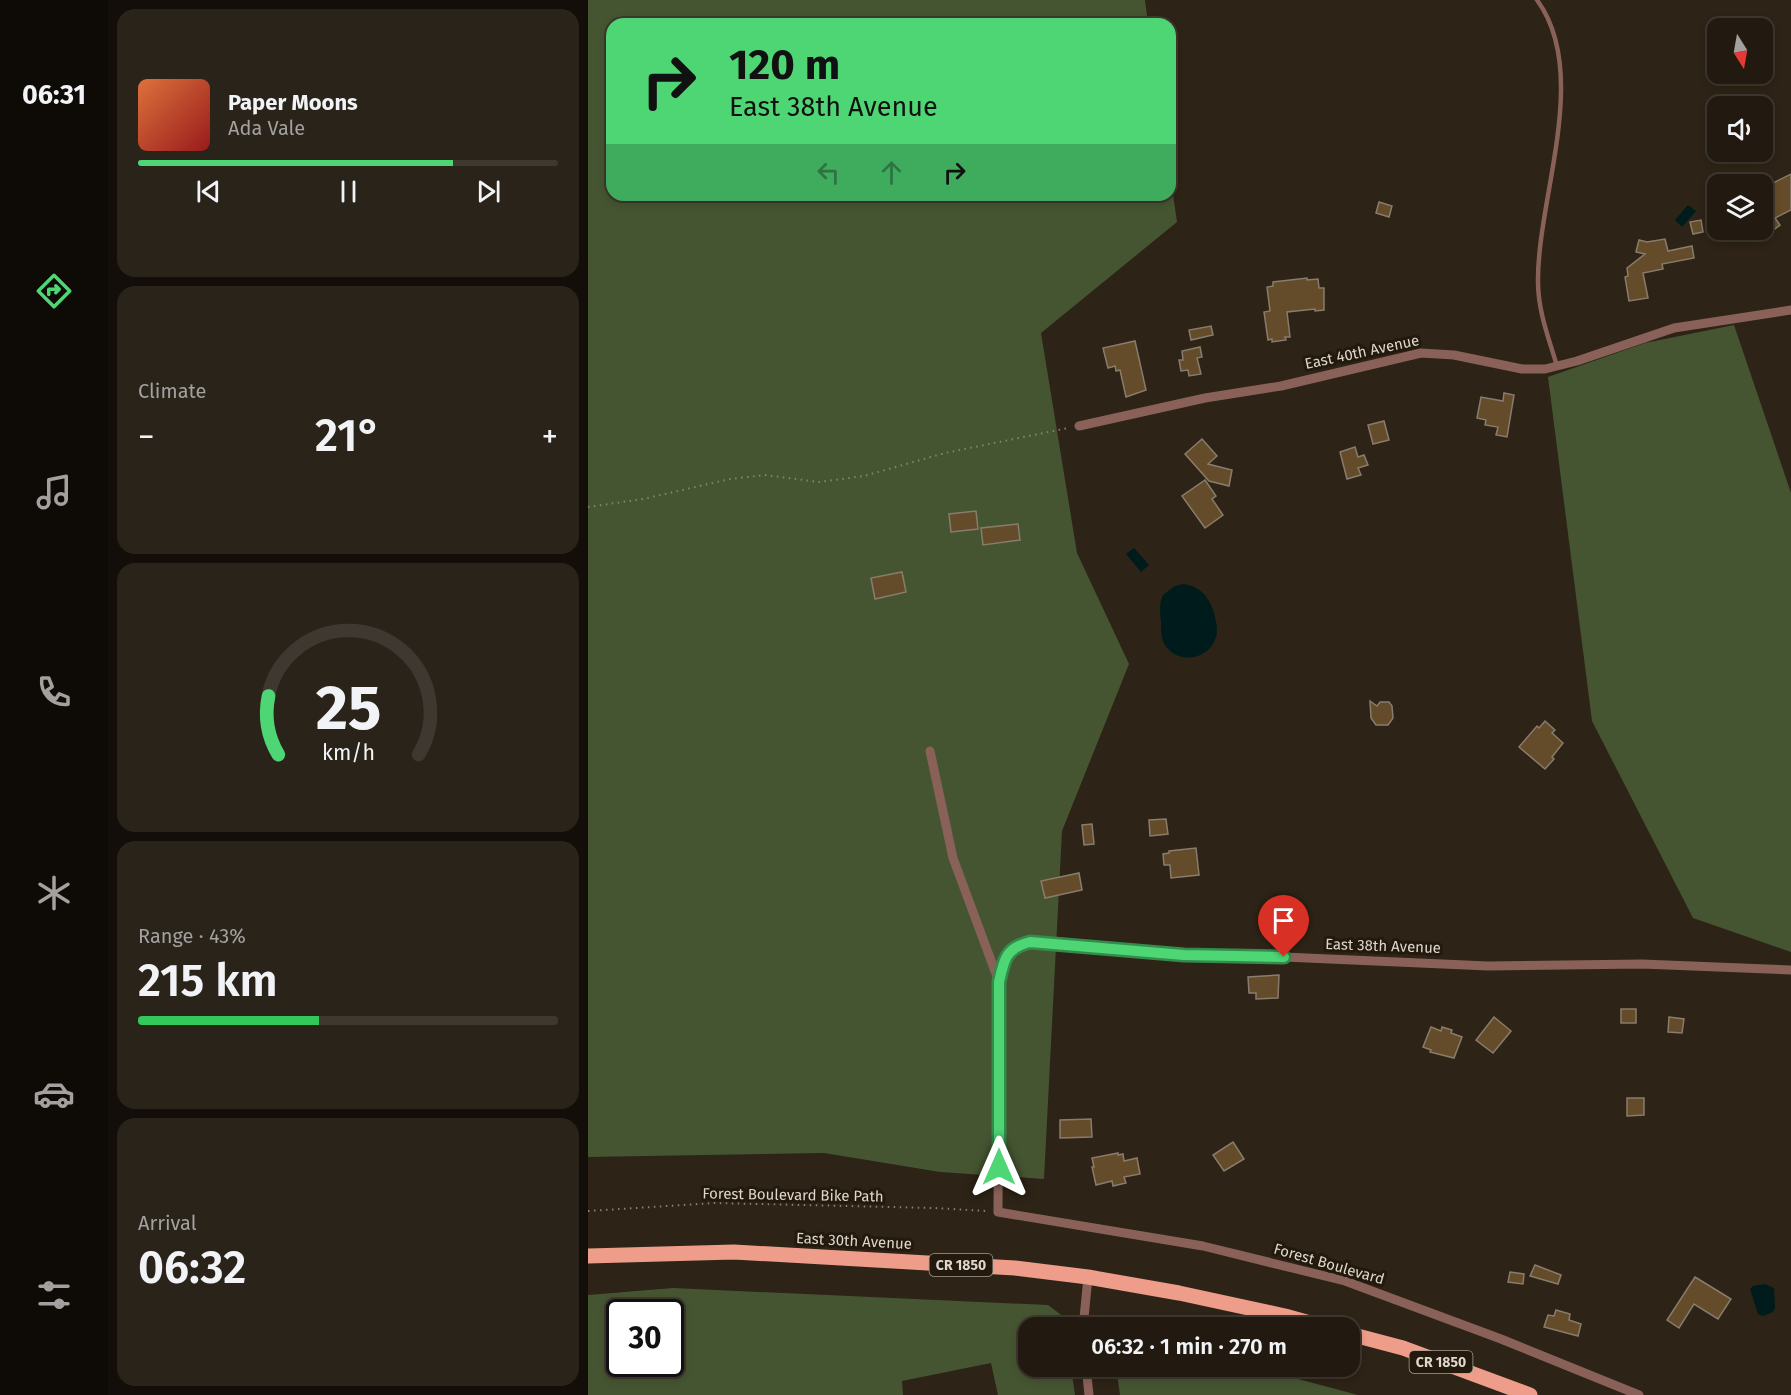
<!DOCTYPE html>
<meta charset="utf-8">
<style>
body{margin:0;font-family:"Fira Sans",sans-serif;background:#2a2319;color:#f1f3f6;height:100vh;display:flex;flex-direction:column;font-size:22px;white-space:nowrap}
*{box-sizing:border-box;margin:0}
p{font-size:20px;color:#a2a19f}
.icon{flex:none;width:33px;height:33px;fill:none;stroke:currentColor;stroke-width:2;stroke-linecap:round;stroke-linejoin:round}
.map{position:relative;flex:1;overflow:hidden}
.sheet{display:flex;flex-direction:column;gap:9px;padding:9px;background:#130e09;width:480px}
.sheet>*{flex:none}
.guide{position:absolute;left:18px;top:18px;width:570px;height:183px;border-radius:18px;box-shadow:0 3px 9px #0003,0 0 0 2px #3f3830;background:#4ed675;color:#111;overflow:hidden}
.needle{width:39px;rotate:169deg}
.tools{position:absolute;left:1119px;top:18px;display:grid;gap:12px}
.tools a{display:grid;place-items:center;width:66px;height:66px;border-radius:12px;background:#221a10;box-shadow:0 3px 9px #0003,0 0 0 2px #3f3830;font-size:30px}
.speed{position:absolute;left:18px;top:1299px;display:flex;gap:12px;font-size:30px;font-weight:700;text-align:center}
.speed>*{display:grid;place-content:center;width:78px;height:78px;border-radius:50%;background:#221a10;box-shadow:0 3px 9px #0003,0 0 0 2px #3f3830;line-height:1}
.speed .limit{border:3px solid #111;border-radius:9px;background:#fff;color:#111}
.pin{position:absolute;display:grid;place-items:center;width:51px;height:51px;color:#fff;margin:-62px -26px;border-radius:50% 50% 50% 0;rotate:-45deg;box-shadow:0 0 6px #0007}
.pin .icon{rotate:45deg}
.me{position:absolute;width:66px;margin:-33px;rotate:0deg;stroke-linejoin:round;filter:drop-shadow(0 0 4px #0008)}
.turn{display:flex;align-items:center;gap:21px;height:126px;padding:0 24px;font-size:27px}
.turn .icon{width:78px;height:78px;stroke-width:2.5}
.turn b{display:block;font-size:42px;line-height:51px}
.lanes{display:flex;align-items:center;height:57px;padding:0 24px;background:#0003;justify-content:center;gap:30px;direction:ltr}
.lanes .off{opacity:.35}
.big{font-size:45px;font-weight:600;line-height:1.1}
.sheet .card{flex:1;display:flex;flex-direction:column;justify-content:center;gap:9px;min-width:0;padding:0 21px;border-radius:18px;background:#2a2319}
.sheet .dial{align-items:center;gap:0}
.dial svg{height:156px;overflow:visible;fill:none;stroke:#3f3830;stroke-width:7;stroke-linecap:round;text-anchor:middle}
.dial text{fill:#f1f3f6;stroke:none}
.song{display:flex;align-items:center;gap:18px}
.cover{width:72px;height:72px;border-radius:9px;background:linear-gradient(135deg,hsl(20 70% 55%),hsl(0 70% 35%))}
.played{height:6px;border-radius:3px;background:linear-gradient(90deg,#4ed675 75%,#3f3830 75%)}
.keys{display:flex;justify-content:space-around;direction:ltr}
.heat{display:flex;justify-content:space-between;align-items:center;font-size:33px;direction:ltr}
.charge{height:9px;border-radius:4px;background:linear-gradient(90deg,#34c759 43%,#3f3830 0)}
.trip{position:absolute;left:430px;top:1317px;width:342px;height:60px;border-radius:18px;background:#221a10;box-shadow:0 3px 9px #0003,0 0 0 2px #3f3830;font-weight:600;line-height:60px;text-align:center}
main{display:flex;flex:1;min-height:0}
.tab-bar{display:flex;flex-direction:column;width:108px;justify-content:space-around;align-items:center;background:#0e0a06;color:#a2a19f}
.tab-bar .icon{width:42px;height:42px}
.tab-bar .active{color:#4ed675}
.tab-bar b{font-size:27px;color:#f1f3f6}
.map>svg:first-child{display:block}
.forest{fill:#455531;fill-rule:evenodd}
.water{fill:#001b1c}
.building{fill:#644c2a;stroke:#887c6d;stroke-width:1.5}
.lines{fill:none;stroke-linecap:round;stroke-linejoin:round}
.path{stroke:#898176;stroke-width:2;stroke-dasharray:1.5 4.5;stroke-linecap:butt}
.lane{stroke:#896158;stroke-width:4.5}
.street{stroke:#896158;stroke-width:9}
.primary{stroke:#ed9d8a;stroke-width:15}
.route-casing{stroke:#338b4c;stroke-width:15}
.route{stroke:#4ed675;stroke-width:10}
.labels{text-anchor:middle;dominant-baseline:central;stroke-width:6;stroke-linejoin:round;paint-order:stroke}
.shield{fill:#231a0d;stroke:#a59e94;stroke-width:1.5}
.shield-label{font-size:14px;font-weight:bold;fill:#ddd7ce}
.street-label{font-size:15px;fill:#ddd7ce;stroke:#231a0d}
</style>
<main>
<nav class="tab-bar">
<b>06:31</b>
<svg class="icon active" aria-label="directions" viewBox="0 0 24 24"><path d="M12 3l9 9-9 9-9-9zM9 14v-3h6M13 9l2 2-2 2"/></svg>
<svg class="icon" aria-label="music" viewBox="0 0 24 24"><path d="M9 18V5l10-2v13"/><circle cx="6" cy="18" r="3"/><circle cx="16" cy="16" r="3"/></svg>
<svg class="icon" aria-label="phone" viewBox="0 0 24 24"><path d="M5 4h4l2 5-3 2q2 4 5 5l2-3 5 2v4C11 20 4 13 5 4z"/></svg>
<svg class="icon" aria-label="climate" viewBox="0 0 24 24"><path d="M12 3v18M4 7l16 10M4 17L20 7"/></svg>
<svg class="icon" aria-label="car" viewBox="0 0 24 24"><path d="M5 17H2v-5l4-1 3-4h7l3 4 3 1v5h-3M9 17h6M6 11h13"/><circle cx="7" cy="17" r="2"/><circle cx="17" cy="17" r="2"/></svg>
<svg class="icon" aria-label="filters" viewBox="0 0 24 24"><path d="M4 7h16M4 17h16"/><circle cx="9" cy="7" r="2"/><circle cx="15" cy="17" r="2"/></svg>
</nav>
<section class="sheet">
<div class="card">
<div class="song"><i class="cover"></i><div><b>Paper Moons</b><p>Ada Vale</p></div></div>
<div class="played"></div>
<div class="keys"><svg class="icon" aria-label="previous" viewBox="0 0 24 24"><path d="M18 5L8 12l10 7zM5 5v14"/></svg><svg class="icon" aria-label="pause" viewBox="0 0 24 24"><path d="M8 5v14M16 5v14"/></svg><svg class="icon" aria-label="next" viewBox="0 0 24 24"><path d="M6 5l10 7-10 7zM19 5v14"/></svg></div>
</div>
<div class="card"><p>Climate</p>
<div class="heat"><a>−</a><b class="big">21°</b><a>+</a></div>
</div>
<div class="card dial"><svg viewBox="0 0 100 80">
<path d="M14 69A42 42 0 1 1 86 69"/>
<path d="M14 69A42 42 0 0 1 9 39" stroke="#4ed675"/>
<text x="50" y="56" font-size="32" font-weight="700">25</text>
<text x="50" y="72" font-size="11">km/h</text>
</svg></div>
<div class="card"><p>Range · 43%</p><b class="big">215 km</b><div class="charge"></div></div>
<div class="card"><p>Arrival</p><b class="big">06:32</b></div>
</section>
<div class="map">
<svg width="1203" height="1395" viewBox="0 0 1203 1395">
<rect width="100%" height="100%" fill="#2d2316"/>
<!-- forest -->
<g class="forest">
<polygon points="0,0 557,0 560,24 24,24 24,195 582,195 582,174 589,222 453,333 489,553 541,664 474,831 456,1179 352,1172 236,1153 0,1157"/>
<polygon points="1146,325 1203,493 1203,952 1105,918 1004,721 960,377 1057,343"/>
<path d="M 85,1288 L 460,1305 L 476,1317 L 478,1327 L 441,1328 L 441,1366 L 483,1367 L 487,1395 L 410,1395 L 403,1363 L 314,1381 L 315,1395 L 0,1395 L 0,1295 ZM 32,1312 L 82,1312 L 82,1364 L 32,1364 Z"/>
<polygon points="528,1367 665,1367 770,1395 532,1395"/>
</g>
<!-- water -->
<g class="water">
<polygon points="1100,205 1108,211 1094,227 1087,220"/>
<polygon points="546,548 561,565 553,572 538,554"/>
<path d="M 595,584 C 611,586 620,595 625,610 C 627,618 631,628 628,637 C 621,662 585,665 575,641 C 573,635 573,628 573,622 C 572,612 571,604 575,595 L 587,586 Z"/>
<polygon points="1177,1284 1186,1288 1187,1308 1185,1312 1175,1316 1170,1314 1162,1289 1165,1286"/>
</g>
<!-- building -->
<g class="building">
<polygon points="1203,174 1203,210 1187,218 1192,225 1179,235 1174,230 1174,201 1182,197 1177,187"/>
<polygon points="791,202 804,206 801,217 788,213"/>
<polygon points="1113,220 1115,232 1105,234 1102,222"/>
<polygon points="1077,239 1080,251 1104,246 1106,258 1074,264 1075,269 1055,273 1060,298 1041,301 1037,277 1040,276 1039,268 1057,254 1048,252 1051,240 1059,242"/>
<polygon points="719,278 719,280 730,279 731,288 736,288 736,310 727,311 727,309 699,312 702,337 697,337 698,340 684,342 684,339 680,340 676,312 682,311 679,287 685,286 685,282"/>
<polygon points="623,326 625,335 603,340 601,330"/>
<polygon points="547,341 558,390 538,397 532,370 528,371 527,366 520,368 515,348"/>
<polygon points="612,347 614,357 609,358 613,374 601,376 600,370 593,371 591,360 595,360 594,351"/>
<polygon points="916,393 926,395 919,437 908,435 910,427 897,425 898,420 889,418 893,397 915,401"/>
<polygon points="796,421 801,440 785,444 780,425"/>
<polygon points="614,439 629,456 620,464 644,470 641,486 621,481 597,454"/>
<polygon points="767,447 770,457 776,455 780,465 770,468 773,475 759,479 752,452"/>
<polygon points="617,480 628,496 624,499 635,515 617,528 594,496"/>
<polygon points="388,511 390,529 363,532 361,514"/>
<polygon points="430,524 432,540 395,545 393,528"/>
<polygon points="314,572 318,592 287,599 283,578"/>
<polygon points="782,701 789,706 792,702 801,702 804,706 805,718 800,725 788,725 783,718"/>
<polygon points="957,721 967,730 964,733 975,743 964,757 966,759 957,769 931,747 949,726 951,728"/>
<polygon points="578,819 580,834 562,836 561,820"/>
<polygon points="504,824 506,844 496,845 494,825"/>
<polygon points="608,848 611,875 583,878 582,865 576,865 575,854 581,853 581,851"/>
<polygon points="491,873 494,890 457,898 453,881"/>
<polygon points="691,975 690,998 668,999 668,993 661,993 660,977"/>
<rect x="1033" y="1009" width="15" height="14"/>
<polygon points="906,1017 923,1031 905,1053 888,1040"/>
<polygon points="1081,1017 1096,1019 1094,1033 1080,1032"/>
<polygon points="843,1027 853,1031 854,1027 864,1030 863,1033 874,1037 866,1058 842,1052 843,1050 835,1047"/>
<polygon points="1039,1098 1056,1098 1056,1115 1039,1116"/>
<polygon points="503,1119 504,1137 472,1138 472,1120"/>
<polygon points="645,1142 656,1159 636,1171 625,1155"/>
<polygon points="530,1153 530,1155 535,1154 536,1161 549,1158 552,1174 536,1177 538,1183 525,1186 524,1181 508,1185 504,1167 506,1167 504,1158"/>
<polygon points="947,1265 973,1275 970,1284 942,1276"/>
<polygon points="922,1272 936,1274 935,1284 920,1282"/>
<polygon points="1107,1277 1143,1299 1130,1319 1106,1304 1091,1328 1079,1320"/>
<polygon points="968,1310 982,1314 981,1320 993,1324 990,1336 956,1327 960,1315 966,1316"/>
</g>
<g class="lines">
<!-- path -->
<g class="path">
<polyline points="0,507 55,499 142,479 177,475 231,482 276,476 357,453 480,428"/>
<polyline points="0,1211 127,1203 346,1208 399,1211"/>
</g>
<!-- lane -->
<path class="lane" d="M 949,0 C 1003,74 949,198 950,282 C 950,311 961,339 969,366"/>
<!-- street -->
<g class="street">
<polyline points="491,426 617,398 693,386 833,353 866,355 934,369 957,369 989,361 1086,328 1203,310"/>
<polyline points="342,751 365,858 411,982"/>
<polyline points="495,1328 500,1277"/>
<polyline points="498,1366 501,1395"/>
<path d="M 1051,1395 L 913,1339 L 757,1281 L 615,1246 L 410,1212 L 411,982 C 416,959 418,948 442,942 L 596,955 L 696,957 L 900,966 L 1054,964 L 1203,970"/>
</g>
<!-- primary -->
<g class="primary">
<polyline points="0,1256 146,1252 427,1268 500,1277 591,1293 697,1316 740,1328"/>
<polyline points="762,1334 815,1348 942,1395"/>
</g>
</g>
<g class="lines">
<!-- route casing -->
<g class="route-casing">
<path id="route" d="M 411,1167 L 411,982 C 416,959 418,948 442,942 L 596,955 L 696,957"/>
</g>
<!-- route -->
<use href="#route" class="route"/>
</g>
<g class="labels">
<!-- shield labels -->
<g class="shield">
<rect x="341.5" y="1254" width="63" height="22" rx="4.5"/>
<rect x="821.5" y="1351" width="63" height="22" rx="4.5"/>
</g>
<g class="shield-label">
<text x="373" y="1265">CR 1850</text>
<text x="853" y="1362">CR 1850</text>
</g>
<!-- street labels -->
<g class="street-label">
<text transform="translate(774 352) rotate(-12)">East 40th Avenue</text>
<text transform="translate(795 946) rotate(2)">East 38th Avenue</text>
<text transform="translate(205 1195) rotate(1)">Forest Boulevard Bike Path</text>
<text transform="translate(266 1241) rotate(3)">East 30th Avenue</text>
<text transform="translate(741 1264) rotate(16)">Forest Boulevard</text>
</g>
</g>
</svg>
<div class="tools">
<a><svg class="needle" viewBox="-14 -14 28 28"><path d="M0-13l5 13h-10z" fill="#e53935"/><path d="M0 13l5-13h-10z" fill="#a2a19f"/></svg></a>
<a><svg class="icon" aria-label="sound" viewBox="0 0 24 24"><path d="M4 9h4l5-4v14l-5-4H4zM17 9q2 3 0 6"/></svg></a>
<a><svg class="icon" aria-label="layers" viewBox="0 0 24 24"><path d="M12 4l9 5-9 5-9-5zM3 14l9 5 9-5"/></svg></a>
</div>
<div class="speed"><div class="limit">30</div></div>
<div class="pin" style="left:696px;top:957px;background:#d93025"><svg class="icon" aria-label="arrive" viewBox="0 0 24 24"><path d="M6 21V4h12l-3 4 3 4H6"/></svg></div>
<svg class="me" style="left:411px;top:1167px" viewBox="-20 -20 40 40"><path d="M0-17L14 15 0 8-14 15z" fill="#4ed675" stroke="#fff" stroke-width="4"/></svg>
<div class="trip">06:32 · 1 min · 270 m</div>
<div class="guide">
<div class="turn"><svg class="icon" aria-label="right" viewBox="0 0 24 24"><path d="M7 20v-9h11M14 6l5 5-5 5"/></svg><div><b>120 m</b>East 38th Avenue</div></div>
<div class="lanes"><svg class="icon off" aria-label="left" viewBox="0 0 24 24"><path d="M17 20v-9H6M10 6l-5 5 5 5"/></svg><svg class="icon off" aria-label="ahead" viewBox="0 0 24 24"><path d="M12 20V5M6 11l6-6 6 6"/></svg><svg class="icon" aria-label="right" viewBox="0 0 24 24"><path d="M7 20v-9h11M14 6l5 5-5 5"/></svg></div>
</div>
</div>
</main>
